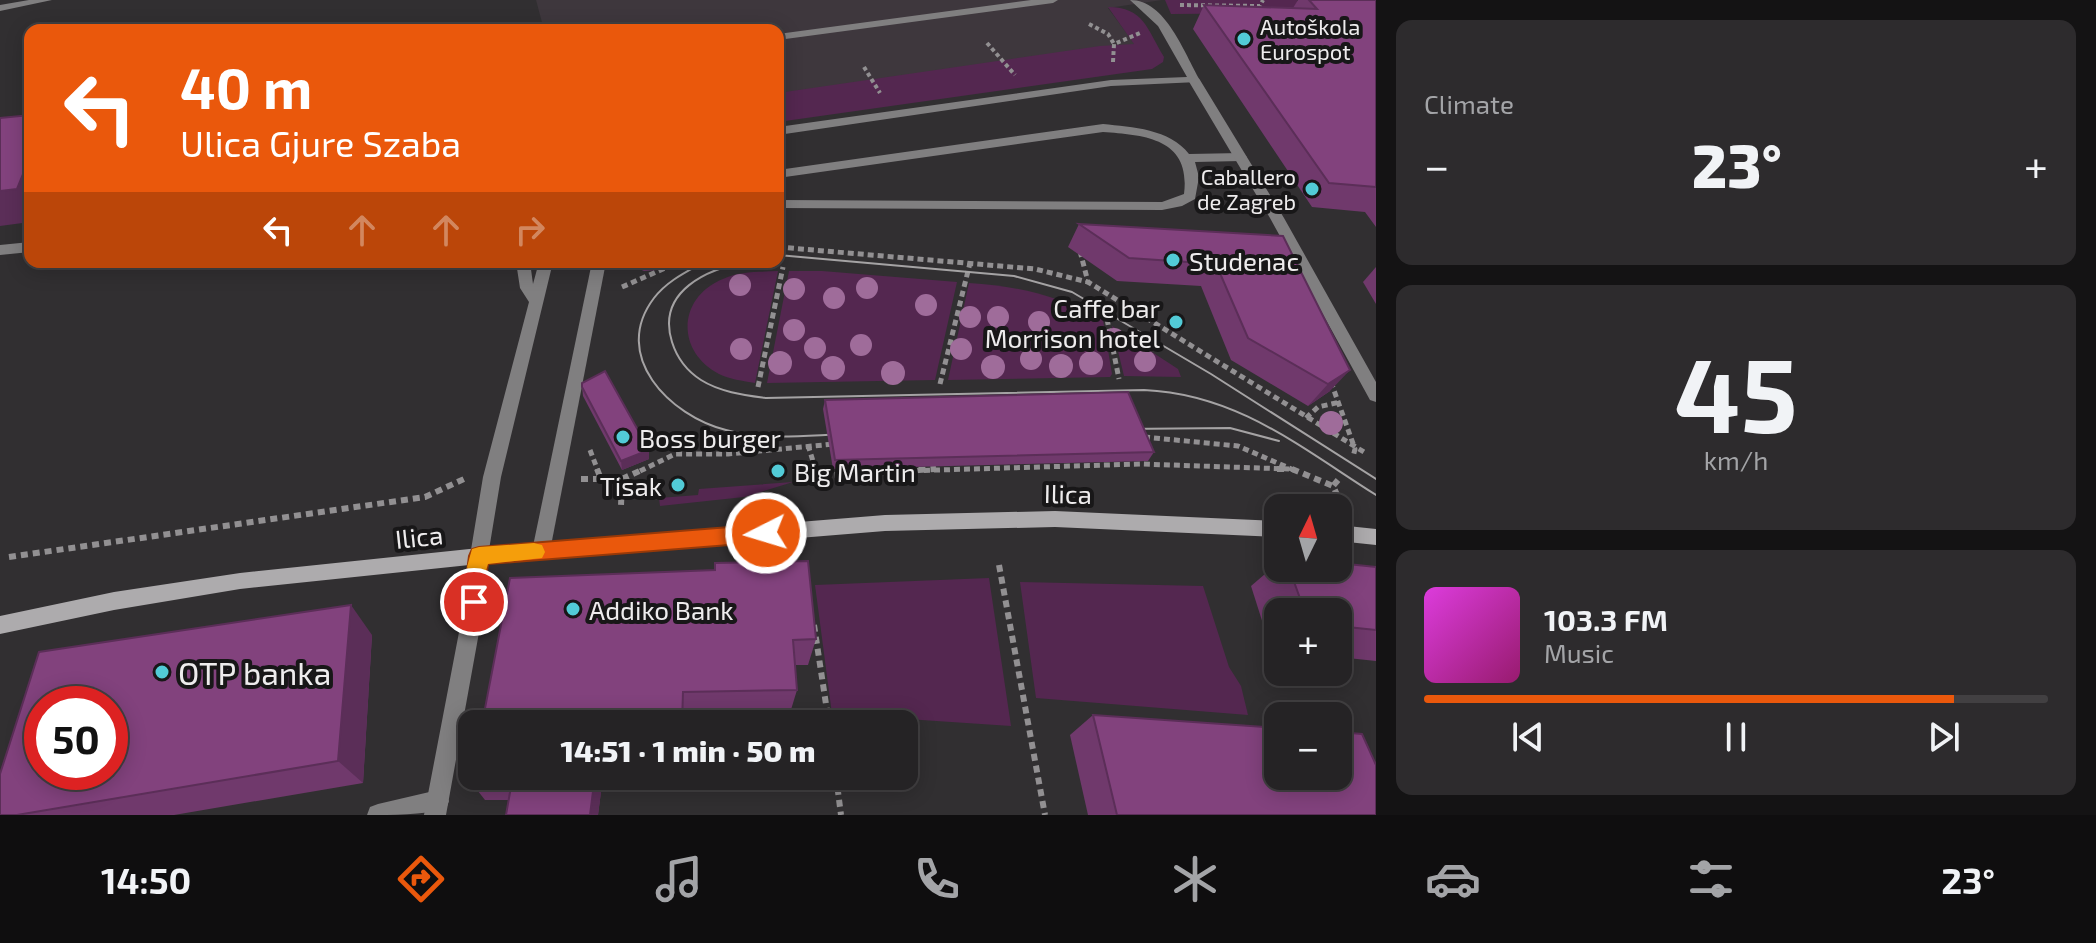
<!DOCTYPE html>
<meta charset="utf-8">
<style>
body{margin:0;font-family:"Exo 2",sans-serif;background:#2d2b2d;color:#f1f3f6;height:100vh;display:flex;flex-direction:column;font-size:30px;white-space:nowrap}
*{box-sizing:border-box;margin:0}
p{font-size:26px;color:#a3a4a7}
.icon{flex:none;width:44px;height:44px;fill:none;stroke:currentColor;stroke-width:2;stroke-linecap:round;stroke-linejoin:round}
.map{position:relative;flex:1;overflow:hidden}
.panel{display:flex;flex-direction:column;gap:20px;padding:20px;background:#141314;width:720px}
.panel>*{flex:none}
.hud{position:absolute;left:24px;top:24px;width:760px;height:244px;border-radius:16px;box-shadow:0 4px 20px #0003,0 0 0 2px #424042;background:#ea580c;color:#fff;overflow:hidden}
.needle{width:52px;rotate:5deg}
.buttons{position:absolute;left:1264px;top:494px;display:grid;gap:16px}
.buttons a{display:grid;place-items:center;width:88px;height:88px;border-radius:16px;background:#252325;box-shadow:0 4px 20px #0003,0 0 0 2px #424042;font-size:40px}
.speed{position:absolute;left:24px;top:686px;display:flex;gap:16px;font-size:40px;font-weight:700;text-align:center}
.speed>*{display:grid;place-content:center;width:104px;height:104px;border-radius:50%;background:#252325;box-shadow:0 4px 20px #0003,0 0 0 2px #424042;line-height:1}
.speed .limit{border:12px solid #d22;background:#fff;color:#111}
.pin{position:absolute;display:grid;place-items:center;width:68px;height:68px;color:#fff;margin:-34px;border:4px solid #fff;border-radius:50%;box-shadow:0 2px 8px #0007}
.me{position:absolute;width:88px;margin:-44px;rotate:265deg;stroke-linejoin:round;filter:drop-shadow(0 0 6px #0008)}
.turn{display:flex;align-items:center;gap:28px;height:168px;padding:0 24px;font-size:36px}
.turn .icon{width:104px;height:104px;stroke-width:2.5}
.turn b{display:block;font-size:56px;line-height:68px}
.lanes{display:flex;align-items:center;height:76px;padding:0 24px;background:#0003;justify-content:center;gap:40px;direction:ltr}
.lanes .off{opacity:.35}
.big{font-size:60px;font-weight:800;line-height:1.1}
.panel .widget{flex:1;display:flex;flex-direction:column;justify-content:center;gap:12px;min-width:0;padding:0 28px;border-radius:16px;background:#2d2b2d}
.panel .dial{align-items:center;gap:0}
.dial b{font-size:104px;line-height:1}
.song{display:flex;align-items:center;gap:24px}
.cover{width:96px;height:96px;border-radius:12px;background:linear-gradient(135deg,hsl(300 70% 55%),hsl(320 70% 35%))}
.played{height:8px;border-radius:4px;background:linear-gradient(90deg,#ea580c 85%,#424042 85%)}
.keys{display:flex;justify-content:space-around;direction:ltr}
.heat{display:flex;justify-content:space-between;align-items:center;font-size:44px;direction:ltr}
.trip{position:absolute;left:458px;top:710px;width:460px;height:80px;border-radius:16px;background:#252325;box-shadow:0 4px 20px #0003,0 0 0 2px #424042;font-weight:800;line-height:80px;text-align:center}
.menu{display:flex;height:128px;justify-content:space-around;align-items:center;background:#0f0e0f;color:#a3a4a7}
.menu .icon{width:56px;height:56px}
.menu .active{color:#ea580c}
.menu b{font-size:36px;color:#f1f3f6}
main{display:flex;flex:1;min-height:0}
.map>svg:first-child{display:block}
.built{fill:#3e373d}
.green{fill:#542750}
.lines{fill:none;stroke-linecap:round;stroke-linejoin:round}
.path-far2{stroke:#929092;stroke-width:4;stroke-dasharray:4 3;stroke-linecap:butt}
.path-far1{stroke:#929092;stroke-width:5;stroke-dasharray:6 4;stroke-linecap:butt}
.path{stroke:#929092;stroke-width:6;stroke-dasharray:7 5;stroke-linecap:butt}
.service{fill:#807f80;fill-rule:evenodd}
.minor{fill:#807f80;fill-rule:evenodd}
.secondary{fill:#adabad;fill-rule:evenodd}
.tram{stroke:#a5a3a4;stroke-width:2}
.tree{fill:#9f6c9a}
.wall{fill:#70396c}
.shaded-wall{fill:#5b2e58}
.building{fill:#82427d;stroke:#5b2e58;stroke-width:2;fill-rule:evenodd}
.route{fill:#ea580c;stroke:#983908;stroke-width:2}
.slow{fill:#f59e0b}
.poi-dot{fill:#52cbd7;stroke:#181718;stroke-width:3}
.labels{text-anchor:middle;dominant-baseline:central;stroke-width:8;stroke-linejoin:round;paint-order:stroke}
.far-poi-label{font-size:22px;fill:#eeeced;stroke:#181718;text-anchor:start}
.poi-label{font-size:26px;fill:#eeeced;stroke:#181718;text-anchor:start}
.street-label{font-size:26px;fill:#eeeced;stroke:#181718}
.near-poi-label{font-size:32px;fill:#eeeced;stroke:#181718;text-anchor:start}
</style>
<main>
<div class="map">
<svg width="1376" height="815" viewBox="0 0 1376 815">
<rect width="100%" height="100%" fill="#312f31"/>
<!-- built -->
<polygon class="built" points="536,0 1162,0 1108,8 1142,54 778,104 778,30 544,30"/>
<!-- green -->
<g class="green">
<polygon points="1165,0 1297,0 1307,13 1171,14"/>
<path d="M 1108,7 C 1144,7 1147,29 1164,57 L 1163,62 L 1152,69 L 778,122 L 778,93 L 1100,46 L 1134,44 Z"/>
<path d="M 778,271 L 755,383 C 743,381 729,379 719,374 C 675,351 678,297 723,279 C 740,271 760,272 778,271 Z"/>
<polygon points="789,271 822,271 957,282 935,380 767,383"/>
<path d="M 969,283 C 1019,286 1059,296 1103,320 L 1112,374 L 1110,377 L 948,380 Z"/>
<polygon points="1112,326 1178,369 1181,377 1124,376"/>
<polygon points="793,482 744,497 660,506 659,498 698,495 699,489"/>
<polygon points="989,578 1011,726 832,714 815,585"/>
<polygon points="1020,582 1203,586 1229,667 1241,686 1248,715 1036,698"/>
</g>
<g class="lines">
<!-- path-far2 -->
<g class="path-far2">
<polyline points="1180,5 1260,6 1263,0"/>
<polyline points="1089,24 1108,34 1114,44"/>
<polyline points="987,43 1015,75"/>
<polyline points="1113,62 1114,44 1140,33"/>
<polyline points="864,67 880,93"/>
</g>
<!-- path-far1 -->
<g class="path-far1">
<polyline points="778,247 1035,269 1088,282"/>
<polyline points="1080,251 1088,282 1364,452"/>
<polyline points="622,287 679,262"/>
<polyline points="1107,319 1119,379"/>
<polyline points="1331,382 1355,449 1353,457"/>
<polyline points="940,384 970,263"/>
<polyline points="758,387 783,267"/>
<polyline points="1306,418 1318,407 1340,402"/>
<polyline points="1144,437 1238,446 1296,471"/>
<polyline points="808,445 816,471"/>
<polyline points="590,450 598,471"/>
<polyline points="640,471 675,454 728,454 834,444"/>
<polyline points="904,471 1141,464 1289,469"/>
</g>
<!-- path -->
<g class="path">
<polyline points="597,469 601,479"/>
<polyline points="816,469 818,476 936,469"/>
<polyline points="1277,469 1289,469"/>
<polyline points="1292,469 1333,486"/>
<polyline points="581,479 622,479 621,506"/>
<polyline points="622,479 644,469"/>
<polyline points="1338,480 1333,486 1339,499"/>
<polyline points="9,557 425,497 464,479"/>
<polyline points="999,565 1045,815"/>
<polyline points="814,625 829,724"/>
<polyline points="836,776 841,815"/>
</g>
<!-- service -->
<g class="service">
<polygon points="29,0 52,0 0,11 0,5"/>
<polygon points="1031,0 1058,0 1053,3 778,40 778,34"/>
<path d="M 1130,0 C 1166,0 1184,53 1200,80 L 1198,82 L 1111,86 L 778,135 L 778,127 L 1111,80 L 1187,77 L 1158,26 Z"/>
<polygon points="573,27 583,27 588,30 568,30"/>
<path d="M 1103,124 C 1132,127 1170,129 1189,154 L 1241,153 L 1247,157 L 1241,161 L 1195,162 L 1199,177 L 1195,199 L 1182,206 L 1162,210 L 778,208 L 778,200 L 1162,202 L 1184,194 C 1191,139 1146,135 1103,132 L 778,178 L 778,170 Z"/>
<polygon points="30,242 30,252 0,255 0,245"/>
<polygon points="516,262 530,262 533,284 539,262 553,262 501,477 488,556 485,562 479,564 473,562 470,556 483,477 529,302 520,288"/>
<polygon points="592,262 606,262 550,551 547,557 541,559 535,557 532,551"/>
<path d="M 438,790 L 446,793 L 449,801 L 446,809 C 421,815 393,815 367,815 L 370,807 L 378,804 Z"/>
</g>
<!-- minor -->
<g class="minor">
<polygon points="1194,77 1200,80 1284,218 1376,382 1376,402 1370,400 1270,218 1188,80"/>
<polygon points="479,548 485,550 488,556 480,627 446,815 424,815 460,627 470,556 473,550"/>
</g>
<!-- secondary -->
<g class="secondary">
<polygon points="1055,511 1278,521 1278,537 1055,527 885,531 479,564 240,589 114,610 0,634 0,616 114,592 240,573 479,548 885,515"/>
<polygon points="1338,525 1376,529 1376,545 1338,541"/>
</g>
<!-- tram -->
<g class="tram">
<polyline points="778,255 1014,276 1072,292 1211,374 1376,479"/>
<path d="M 704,262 C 686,272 667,281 654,298 C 610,356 670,416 726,430 C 765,441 808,435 849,434"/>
<path d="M 749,262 C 708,268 656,291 672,342 C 677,358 687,371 701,380 C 720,392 744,395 766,398 L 1144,390 C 1237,394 1300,447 1376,495"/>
<polyline points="1121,429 1230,428 1279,441"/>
</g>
</g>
<!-- trees -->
<g class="tree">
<circle cx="740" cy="285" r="11"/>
<circle cx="867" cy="288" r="11"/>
<circle cx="794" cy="289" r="11"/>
<circle cx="834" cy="298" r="11"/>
<circle cx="926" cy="305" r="11"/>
<circle cx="970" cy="317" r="11"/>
<circle cx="998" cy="317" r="11"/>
<circle cx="1039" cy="322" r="11"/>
<circle cx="794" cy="330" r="11"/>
<circle cx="1114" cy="339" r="11"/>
<circle cx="861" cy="345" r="11"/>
<circle cx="815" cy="348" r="11"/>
<circle cx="741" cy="349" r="11"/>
<circle cx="961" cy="349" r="11"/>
<circle cx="1031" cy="359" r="11"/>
<circle cx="1145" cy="361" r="11"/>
<circle cx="780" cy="363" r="12"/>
<circle cx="1091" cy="363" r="12"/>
<circle cx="1061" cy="366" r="12"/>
<circle cx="993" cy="367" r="12"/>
<circle cx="833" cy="368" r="12"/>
<circle cx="893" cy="373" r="12"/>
<circle cx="1331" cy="423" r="12"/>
</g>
<!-- wall -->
<g class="wall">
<polygon points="1298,0 1376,0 1376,227 1365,212 1312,207 1193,29 1204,5 1293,8"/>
<polygon points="1079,224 1283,236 1330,391 1308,406 1231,360 1201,286 1117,281 1068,247"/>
<polygon points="630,262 673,262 657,270 644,271 635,267"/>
<polygon points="1376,267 1376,304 1363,282"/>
<polygon points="582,387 649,450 649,459 622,470 583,396"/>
<polygon points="825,400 1154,452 1148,461 833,469 823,409"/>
<polygon points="715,563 816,639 808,665 795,665 797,690 790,713 684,715 683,724 482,724 715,571"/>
<polygon points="1278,563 1278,568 1376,567 1376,661 1338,657 1338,612 1278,612 1278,650 1271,649 1251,586"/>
<polygon points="372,635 363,783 174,815 0,815"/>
<polygon points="1093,715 1376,815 1088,815 1070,735"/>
<polygon points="603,776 598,815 506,815 509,800 485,800 470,781"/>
</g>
<!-- shaded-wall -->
<g class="shaded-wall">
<polygon points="30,157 30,222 0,226 0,191"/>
<polygon points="657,262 673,262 657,270"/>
<polygon points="1350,370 1330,391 1308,406 1328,384"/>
<polygon points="649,450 649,459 622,470 621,461"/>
<polygon points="351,605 372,635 363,783 338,761"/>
<polygon points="595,776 603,776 598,815 590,815"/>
</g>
<!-- building -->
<g class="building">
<polygon points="1309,0 1376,0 1376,187 1329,183 1204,5 1317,9"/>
<polygon points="30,115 30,157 17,189 0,191 0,118"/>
<polygon points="1079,224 1283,236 1350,370 1328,384 1248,338 1216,264 1129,258"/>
<polygon points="605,371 649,450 621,461 582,387 582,383"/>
<polygon points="1128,392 1154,452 835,460 825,400"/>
<polygon points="808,561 816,639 793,640 797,690 683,692 682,724 482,724 510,578 715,570 715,563"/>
<polygon points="1338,563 1376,567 1376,630 1338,626 1338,612 1305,612 1289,568 1338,568"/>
<path d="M 351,605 L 338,761 L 17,815 L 0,815 L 0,774 L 39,652 ZM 42,704 L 110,704 L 110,772 L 42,772 Z"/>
<polygon points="1093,715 1278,728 1278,776 1338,776 1338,732 1362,734 1376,765 1376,815 1117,815"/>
<polygon points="472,773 472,776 595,776 590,815 506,815 512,781 470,781"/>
</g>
<!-- route -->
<polygon class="route" points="766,524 773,526 776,533 773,539 766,542 488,564 481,609 474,612 466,609 463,602 469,556 472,549 479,547"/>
<!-- slow -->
<polygon class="slow" points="534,543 542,545 545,552 542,558 488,564 485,574 478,576 470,574 467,567 472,549 479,547"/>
<!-- markers -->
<g class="poi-dot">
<circle cx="1244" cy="39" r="8"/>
<circle cx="1312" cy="189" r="8"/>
<circle cx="1173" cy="260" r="8"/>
<circle cx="1176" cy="322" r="8"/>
<circle cx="623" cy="437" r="8"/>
<circle cx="778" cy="471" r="8"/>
<circle cx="678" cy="485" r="8"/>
<circle cx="573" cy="609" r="8"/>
<circle cx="162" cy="672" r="8"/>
</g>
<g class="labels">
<!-- far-poi labels -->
<g class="far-poi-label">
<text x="1260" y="26">Autoškola<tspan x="1260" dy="25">Eurospot</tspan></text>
<text x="1296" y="176" text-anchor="end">Caballero<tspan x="1296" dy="25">de Zagreb</tspan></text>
</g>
<!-- poi labels -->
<g class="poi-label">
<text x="1189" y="260">Studenac</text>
<text x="1160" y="307" text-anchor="end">Caffe bar<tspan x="1160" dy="30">Morrison hotel</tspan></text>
<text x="639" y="437">Boss burger</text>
<text x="794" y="471">Big Martin</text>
<text x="662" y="485" text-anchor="end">Tisak</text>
<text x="589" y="609">Addiko Bank</text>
</g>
<!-- street labels -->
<g class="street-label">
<text transform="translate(1068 493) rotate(1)">Ilica</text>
<text transform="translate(419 536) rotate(-6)">Ilica</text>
</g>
<!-- near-poi labels -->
<g class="near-poi-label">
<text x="178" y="672">OTP banka</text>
</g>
</g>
</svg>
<div class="buttons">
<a><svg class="needle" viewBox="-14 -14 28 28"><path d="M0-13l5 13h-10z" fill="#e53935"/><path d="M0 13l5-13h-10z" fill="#a3a4a7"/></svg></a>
<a>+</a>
<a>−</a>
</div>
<div class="speed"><div class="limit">50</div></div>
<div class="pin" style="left:474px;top:602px;background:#d93025"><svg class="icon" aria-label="arrive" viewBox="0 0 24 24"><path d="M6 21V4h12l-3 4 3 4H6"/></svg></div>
<svg class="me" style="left:766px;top:533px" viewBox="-20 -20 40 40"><circle r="17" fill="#ea580c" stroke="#fff" stroke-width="3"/><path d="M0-11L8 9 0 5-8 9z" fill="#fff"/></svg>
<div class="trip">14:51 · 1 min · 50 m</div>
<div class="hud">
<div class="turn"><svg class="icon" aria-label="left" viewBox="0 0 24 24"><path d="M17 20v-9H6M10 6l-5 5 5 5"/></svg><div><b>40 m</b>Ulica Gjure Szaba</div></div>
<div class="lanes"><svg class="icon" aria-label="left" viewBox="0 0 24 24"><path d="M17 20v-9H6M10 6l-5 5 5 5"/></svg><svg class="icon off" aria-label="ahead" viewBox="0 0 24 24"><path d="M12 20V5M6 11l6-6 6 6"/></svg><svg class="icon off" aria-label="ahead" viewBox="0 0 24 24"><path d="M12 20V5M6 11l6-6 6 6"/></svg><svg class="icon off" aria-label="right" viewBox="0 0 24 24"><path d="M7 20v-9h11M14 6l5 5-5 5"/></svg></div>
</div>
</div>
<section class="panel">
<div class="widget"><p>Climate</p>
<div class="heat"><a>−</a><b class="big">23°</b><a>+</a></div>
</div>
<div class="widget dial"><b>45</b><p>km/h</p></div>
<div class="widget">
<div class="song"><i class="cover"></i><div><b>103.3 FM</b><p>Music</p></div></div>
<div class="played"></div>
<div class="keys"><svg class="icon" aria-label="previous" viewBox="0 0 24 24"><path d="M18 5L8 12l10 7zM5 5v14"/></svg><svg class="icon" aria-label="pause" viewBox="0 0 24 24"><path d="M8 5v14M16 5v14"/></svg><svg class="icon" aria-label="next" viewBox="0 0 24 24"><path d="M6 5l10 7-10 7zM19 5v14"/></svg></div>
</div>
</section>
</main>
<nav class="menu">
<b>14:50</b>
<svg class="icon active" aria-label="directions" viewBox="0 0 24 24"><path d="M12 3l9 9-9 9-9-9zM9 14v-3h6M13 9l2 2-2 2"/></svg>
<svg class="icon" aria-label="music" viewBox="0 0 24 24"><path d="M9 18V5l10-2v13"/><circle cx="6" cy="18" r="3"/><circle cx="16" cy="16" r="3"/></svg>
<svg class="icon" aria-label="phone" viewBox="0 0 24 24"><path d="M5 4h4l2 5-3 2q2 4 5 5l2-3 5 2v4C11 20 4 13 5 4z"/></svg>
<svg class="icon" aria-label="climate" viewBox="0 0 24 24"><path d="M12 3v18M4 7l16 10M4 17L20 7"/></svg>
<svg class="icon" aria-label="car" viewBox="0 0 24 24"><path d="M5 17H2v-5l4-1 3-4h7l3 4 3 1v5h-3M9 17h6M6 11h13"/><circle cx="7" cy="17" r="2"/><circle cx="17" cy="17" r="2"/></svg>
<svg class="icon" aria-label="filters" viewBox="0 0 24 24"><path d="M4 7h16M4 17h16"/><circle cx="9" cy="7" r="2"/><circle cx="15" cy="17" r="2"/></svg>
<b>23°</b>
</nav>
